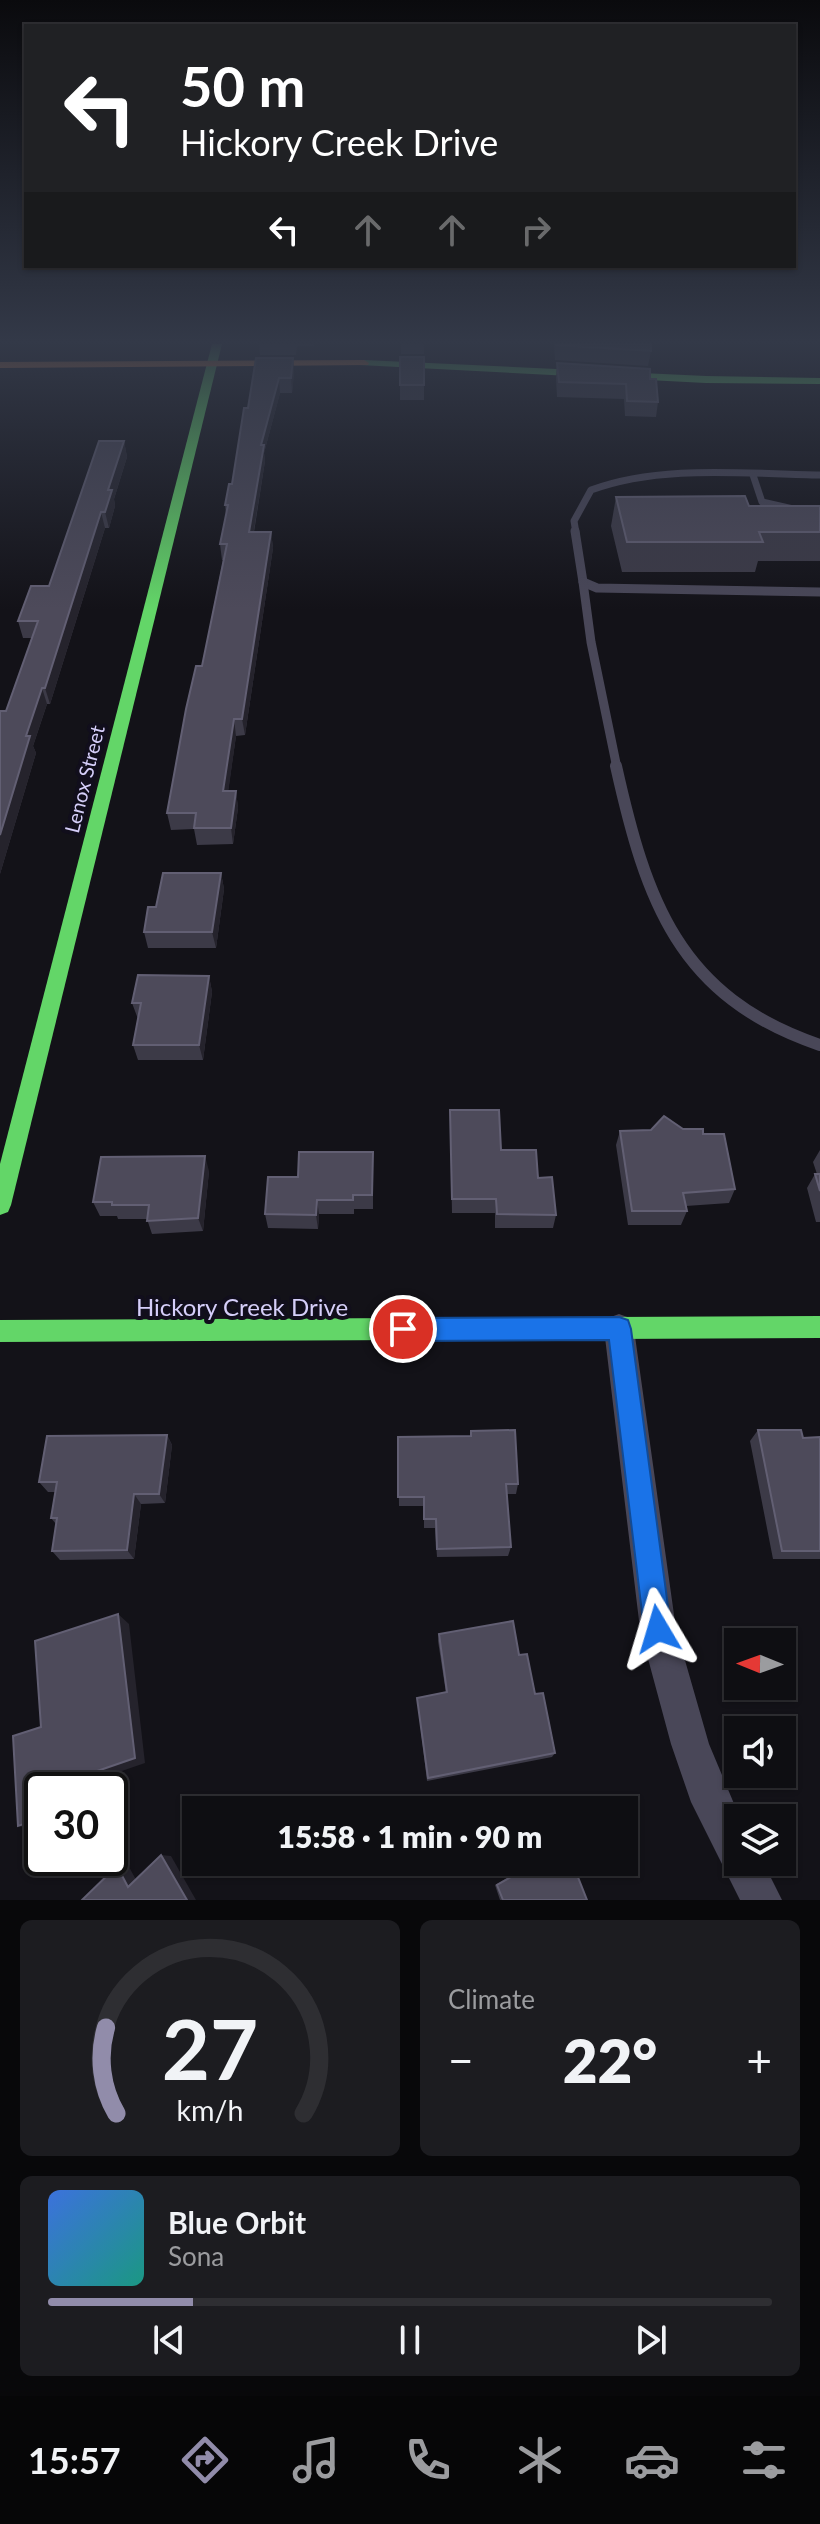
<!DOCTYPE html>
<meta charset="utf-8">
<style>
body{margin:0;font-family:Lato,sans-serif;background:#1c1c20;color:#f1f3f6;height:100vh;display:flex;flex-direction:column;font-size:30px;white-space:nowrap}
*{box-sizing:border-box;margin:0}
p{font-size:26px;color:#9b9c9f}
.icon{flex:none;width:44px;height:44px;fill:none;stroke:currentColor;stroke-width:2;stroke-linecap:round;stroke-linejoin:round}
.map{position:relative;height:1900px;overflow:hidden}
.drawer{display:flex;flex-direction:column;gap:20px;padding:20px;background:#08080a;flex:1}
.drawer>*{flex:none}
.top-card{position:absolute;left:24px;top:24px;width:772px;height:244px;border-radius:0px;box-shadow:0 2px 6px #0004,0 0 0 2px #2e2e32;background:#202124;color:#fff;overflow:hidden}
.needle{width:52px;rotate:271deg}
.controls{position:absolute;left:724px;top:1628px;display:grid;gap:16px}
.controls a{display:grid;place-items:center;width:72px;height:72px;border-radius:0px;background:#0e0e12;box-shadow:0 2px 6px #0004,0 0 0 2px #2e2e32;font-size:40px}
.speed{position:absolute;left:24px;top:1772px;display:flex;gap:16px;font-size:40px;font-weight:700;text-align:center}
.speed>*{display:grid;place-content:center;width:104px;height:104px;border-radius:50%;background:#0e0e12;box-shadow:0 2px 6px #0004,0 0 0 2px #2e2e32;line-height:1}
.speed .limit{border:4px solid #111;border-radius:12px;background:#fff;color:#111}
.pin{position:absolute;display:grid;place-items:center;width:68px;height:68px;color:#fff;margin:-34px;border:4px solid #fff;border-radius:50%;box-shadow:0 2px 8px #0007}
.me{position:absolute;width:88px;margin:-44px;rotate:353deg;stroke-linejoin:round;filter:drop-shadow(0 0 6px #0008)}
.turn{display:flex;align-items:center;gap:28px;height:168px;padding:0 24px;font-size:36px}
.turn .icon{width:104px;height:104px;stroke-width:2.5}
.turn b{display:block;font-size:56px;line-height:68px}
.lanes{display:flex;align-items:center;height:76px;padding:0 24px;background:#0003;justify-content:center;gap:40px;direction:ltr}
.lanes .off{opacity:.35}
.big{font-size:60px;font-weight:800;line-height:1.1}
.drawer .widget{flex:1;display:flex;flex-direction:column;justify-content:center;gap:12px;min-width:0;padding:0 28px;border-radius:12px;background:#1c1c20}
.drawer .dial{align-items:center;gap:0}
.dial svg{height:208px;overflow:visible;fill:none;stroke:#2e2e32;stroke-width:7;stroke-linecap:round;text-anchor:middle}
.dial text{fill:#f1f3f6;stroke:none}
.song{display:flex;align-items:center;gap:24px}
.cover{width:96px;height:96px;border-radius:12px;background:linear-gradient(135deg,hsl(220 70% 55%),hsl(170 70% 35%))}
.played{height:8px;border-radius:4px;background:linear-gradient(90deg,#918caa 20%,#2e2e32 20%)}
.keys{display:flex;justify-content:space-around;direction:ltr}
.heat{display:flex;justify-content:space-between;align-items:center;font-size:44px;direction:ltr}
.drawer .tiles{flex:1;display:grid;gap:20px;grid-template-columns:1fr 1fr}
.widget:last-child{grid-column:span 2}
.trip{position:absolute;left:182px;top:1796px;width:456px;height:80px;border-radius:0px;background:#0e0e12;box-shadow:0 2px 6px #0004,0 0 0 2px #2e2e32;font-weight:800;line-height:80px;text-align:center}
.tabs{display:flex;height:128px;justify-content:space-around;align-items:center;background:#060607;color:#9b9c9f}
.tabs .icon{width:56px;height:56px}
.tabs .active{color:#918caa}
.tabs b{font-size:36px;color:#f1f3f6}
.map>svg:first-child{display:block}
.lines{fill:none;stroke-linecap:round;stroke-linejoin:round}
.lane-far2{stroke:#494758;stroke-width:7}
.lane-far1{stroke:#494758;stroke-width:9}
.lane{stroke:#494758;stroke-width:12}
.street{fill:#494758;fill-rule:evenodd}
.fast{fill:#63d668;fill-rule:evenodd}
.slow{fill:#ff974d;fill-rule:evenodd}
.wall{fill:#3c3a47}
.shaded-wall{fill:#25232c}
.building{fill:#4d4a5a;stroke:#625f73;stroke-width:2}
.route{fill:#1a73e8;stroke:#114b97;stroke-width:2}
.labels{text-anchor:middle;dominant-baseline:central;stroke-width:8;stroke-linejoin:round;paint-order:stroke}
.street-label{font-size:20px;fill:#d5cef9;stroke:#110e1c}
.near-street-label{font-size:24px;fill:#d5cef9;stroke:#110e1c}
</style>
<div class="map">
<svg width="820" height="1900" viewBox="0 0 820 1900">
<rect width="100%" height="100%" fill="#131218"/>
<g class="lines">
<!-- lane-far2 -->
<g class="lane-far2">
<polyline points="753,475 762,502 820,515"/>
<path d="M 576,533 L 574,521 L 591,490 C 661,464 746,474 820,475"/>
</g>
<!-- lane-far1 -->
<g class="lane-far1">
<polyline points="575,531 583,582 597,588 820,592"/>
<polyline points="583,582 591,642 617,768"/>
</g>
<!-- lane -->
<path class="lane" d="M 616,766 C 646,900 678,997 820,1045"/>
<!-- street -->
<polygon class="street" points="619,1314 630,1318 634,1329 676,1629 709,1744 740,1818 738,1862 763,1862 782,1900 740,1900 691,1802 671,1744 640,1629 604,1329 608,1318"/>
<!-- fast -->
<g class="fast">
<polygon points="212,344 222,344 11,1205 8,1212 0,1215 0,1164"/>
<polygon points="364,360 706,376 820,378 820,384 706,383 360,365 359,363"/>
<polygon points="820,1316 820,1338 0,1342 0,1320"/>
</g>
<!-- slow -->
<polygon class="slow" points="364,360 369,363 368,365 0,368 0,362"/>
</g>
<!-- wall -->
<g class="wall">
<polygon points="259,344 314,344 314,346 297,346 296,355 260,355"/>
<rect x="401" y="344" width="23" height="10"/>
<polygon points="554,344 651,344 651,351 648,366 555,360"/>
<rect x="400" y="357" width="24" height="43"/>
<polygon points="293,358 294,373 292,393 280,393 264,453 265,461 254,532 271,532 273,548 245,735 236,736 228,791 236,791 238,808 233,844 197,845 194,829 171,830 167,813 202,666 223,560 222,560 220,544 226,514 225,505 232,484 248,408"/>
<polygon points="557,363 650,379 658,402 656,417 625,416 624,399 557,397 556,378"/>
<polygon points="124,441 127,457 114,499 115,506 109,528 105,528 50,704 47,704 33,746 36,753 0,874 0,711 6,711 32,638 23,638 18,621 49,586"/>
<polygon points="616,497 749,506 820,506 820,561 758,561 755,572 622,572 611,526"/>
<polygon points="221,873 224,889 216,948 148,948 144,932 156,907"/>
<polygon points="209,976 212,992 203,1060 138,1060 133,1045 138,1019 132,1003"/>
<polygon points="450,1110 538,1178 556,1215 553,1228 495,1228 495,1213 452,1213"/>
<polygon points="683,1129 703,1134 735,1189 729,1203 686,1206 687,1211 681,1225 628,1225 616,1145 620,1131"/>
<polygon points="820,1150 820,1222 816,1222 807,1188 815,1174 817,1174 813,1162"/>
<polygon points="373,1152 373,1209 354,1209 354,1214 319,1214 318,1229 268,1228 265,1214 298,1177"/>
<polygon points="209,1171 203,1231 152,1234 147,1219 118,1219 117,1216 100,1216 93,1202"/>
<polygon points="758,1430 803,1438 820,1437 820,1559 773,1559 750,1441"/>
<polygon points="471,1431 518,1484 516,1494 507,1494 511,1547 508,1556 437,1557 435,1528 424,1528 424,1506 399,1506 398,1437 470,1436"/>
<polygon points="167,1435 172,1445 165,1503 141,1504 134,1559 60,1560 52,1551 56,1524 51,1518 56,1492 48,1492 39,1482"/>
<polygon points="439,1634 519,1655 535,1694 555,1753 552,1757 427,1781 417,1698 446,1693 438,1641"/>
<polygon points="535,1862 572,1862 587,1900 500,1900 495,1885"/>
</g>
<!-- shaded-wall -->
<g class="shaded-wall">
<polygon points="293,358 294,373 292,393 291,378"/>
<polygon points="279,378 280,393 264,453 265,461 251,548 249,532 261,445"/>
<polygon points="124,441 127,457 114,499 115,506 109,528 105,512 108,490"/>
<polygon points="101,512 105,528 50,704 45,688"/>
<polygon points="271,532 273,548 245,735 242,719"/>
<polygon points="42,688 47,704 33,746 36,753 0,874 0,835 26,736"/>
<polygon points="234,719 236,736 226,808 223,791"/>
<polygon points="236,791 238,808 233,844 231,828"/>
<polygon points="221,873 224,889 216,948 212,932"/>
<polygon points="209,976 212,992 203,1060 199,1045"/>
<polygon points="205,1156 209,1171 203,1231 198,1218"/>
<polygon points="317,1200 319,1214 318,1229 316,1215"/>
<polygon points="167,1435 172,1445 165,1503 159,1494"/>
<polygon points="134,1494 141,1504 134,1559 127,1550"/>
<polygon points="118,1614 129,1624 145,1763 87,1783 88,1790 75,1790 74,1779"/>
<polygon points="42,1818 42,1826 34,1829 18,1826"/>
<polygon points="161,1855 171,1856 196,1900 187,1900"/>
<polygon points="117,1866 129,1867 140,1887 128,1887"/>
</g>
<!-- building -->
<g class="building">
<polygon points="556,344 651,344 651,351 556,345"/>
<rect x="400" y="357" width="24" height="28"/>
<polygon points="256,358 293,358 291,378 279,378 261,445 264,445 249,532 271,532 242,719 234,719 223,791 236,791 231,828 194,828 196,813 167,813 186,709 196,666 202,666 227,544 220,544 228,505 225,505 229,484 232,484 244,408 248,408"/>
<polygon points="557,363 650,369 650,379 656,379 658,402 627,401 626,384 559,382"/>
<polygon points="99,441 124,441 108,490 112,490 105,512 101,512 45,688 42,688 26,736 30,736 0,835 0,711 6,711 38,621 18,621 31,586 49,586"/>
<polygon points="745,496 749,506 820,506 820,532 759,532 763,542 627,542 616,497"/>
<polygon points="163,873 221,873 212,932 144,932 148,907 156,907"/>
<polygon points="138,975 209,976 199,1045 133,1045 141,1003 132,1003"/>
<polygon points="450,1110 499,1110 501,1150 536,1150 538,1178 552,1177 556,1215 497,1214 496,1199 452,1199"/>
<polygon points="664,1116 683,1129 703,1129 703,1134 724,1134 735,1189 683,1193 687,1211 632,1211 620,1131 651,1130"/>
<polygon points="299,1152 373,1152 372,1195 353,1195 353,1200 317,1200 316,1215 265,1214 268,1177 298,1177"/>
<polygon points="205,1156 198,1218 147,1221 149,1205 112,1205 112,1202 93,1202 101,1157"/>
<polygon points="815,1174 820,1174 820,1191"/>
<polygon points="515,1430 518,1484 506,1484 511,1547 437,1549 436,1519 424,1519 424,1497 398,1497 398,1437 471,1436 471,1431"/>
<polygon points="758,1430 801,1430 803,1438 820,1437 820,1551 782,1551"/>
<polygon points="167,1435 159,1494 134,1494 127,1550 52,1551 57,1518 51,1518 57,1482 39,1482 47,1436"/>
<polygon points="118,1614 135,1758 74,1779 75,1790 42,1790 42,1818 18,1826 13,1736 41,1727 35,1641"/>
<polygon points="513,1621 519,1655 527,1654 535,1694 543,1693 555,1753 428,1778 417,1698 447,1692 439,1634"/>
<polygon points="161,1855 187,1900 82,1900 117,1866 128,1887"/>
<polygon points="537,1862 572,1862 587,1900 503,1900 497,1885"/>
</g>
<!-- sky -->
<linearGradient id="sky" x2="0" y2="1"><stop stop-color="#0a0a0d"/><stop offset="0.56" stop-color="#333948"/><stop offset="1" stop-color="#333948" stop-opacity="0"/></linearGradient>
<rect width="820" height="610" fill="url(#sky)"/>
<!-- route -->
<polygon class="route" points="619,1317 628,1320 631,1329 671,1629 667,1639 658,1643 648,1639 644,1629 609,1340 403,1341 394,1338 391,1329 394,1321 403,1318"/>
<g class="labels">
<!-- street labels -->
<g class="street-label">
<text transform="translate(84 779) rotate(-76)">Lenox Street</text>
</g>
<!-- near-street labels -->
<g class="near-street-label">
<text x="242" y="1306">Hickory Creek Drive</text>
</g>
</g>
</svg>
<div class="controls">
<a><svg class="needle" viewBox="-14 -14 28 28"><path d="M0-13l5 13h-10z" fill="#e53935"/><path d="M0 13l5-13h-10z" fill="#9b9c9f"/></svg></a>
<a><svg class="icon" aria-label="sound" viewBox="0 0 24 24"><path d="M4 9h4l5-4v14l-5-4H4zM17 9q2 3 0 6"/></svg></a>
<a><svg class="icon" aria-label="layers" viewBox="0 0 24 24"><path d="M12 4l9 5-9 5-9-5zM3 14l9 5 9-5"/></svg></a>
</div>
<div class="speed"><div class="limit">30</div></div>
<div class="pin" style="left:403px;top:1329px;background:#d93025"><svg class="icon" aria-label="arrive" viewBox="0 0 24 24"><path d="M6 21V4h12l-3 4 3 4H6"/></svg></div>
<svg class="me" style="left:658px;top:1629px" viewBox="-20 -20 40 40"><path d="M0-17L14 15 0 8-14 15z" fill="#1a73e8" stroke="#fff" stroke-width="4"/></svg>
<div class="trip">15:58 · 1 min · 90 m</div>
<div class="top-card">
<div class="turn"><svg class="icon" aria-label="left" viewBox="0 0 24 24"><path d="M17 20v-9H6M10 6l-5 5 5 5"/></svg><div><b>50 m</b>Hickory Creek Drive</div></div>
<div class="lanes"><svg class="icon" aria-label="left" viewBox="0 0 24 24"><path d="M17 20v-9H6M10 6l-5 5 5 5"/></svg><svg class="icon off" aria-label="ahead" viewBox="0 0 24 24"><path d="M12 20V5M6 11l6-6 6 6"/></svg><svg class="icon off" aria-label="ahead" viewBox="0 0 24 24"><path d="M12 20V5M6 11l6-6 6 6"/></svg><svg class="icon off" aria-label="right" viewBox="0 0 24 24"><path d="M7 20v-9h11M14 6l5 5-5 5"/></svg></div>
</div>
</div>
<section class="drawer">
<div class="tiles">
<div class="widget dial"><svg viewBox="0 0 100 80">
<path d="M14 69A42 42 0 1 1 86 69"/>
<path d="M14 69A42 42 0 0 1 10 36" stroke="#918caa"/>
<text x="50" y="56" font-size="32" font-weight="700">27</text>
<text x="50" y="72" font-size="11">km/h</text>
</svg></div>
<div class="widget"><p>Climate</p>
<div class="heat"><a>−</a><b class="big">22°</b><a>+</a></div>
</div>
<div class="widget">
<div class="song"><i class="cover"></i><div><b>Blue Orbit</b><p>Sona</p></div></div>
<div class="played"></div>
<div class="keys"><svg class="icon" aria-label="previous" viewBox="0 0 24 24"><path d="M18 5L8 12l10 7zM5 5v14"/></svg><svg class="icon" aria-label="pause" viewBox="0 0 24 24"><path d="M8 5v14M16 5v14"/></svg><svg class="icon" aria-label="next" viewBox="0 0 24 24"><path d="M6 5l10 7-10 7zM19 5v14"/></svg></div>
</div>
</div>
</section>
<nav class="tabs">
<b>15:57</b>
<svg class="icon active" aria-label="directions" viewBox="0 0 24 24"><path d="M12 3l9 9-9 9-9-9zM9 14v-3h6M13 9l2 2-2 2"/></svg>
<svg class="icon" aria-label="music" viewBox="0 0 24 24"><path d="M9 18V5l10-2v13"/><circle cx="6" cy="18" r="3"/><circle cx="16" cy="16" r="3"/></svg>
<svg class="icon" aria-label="phone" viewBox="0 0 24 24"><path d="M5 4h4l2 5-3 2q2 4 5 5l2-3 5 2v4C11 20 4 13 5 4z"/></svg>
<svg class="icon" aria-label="climate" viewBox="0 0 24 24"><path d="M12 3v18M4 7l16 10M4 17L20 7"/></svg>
<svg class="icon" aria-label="car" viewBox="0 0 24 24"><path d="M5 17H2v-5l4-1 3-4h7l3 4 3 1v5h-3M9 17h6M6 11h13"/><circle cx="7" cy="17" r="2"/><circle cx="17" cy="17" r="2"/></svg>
<svg class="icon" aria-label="filters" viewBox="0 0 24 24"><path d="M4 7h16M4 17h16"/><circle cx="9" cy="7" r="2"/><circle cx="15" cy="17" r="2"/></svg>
</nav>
